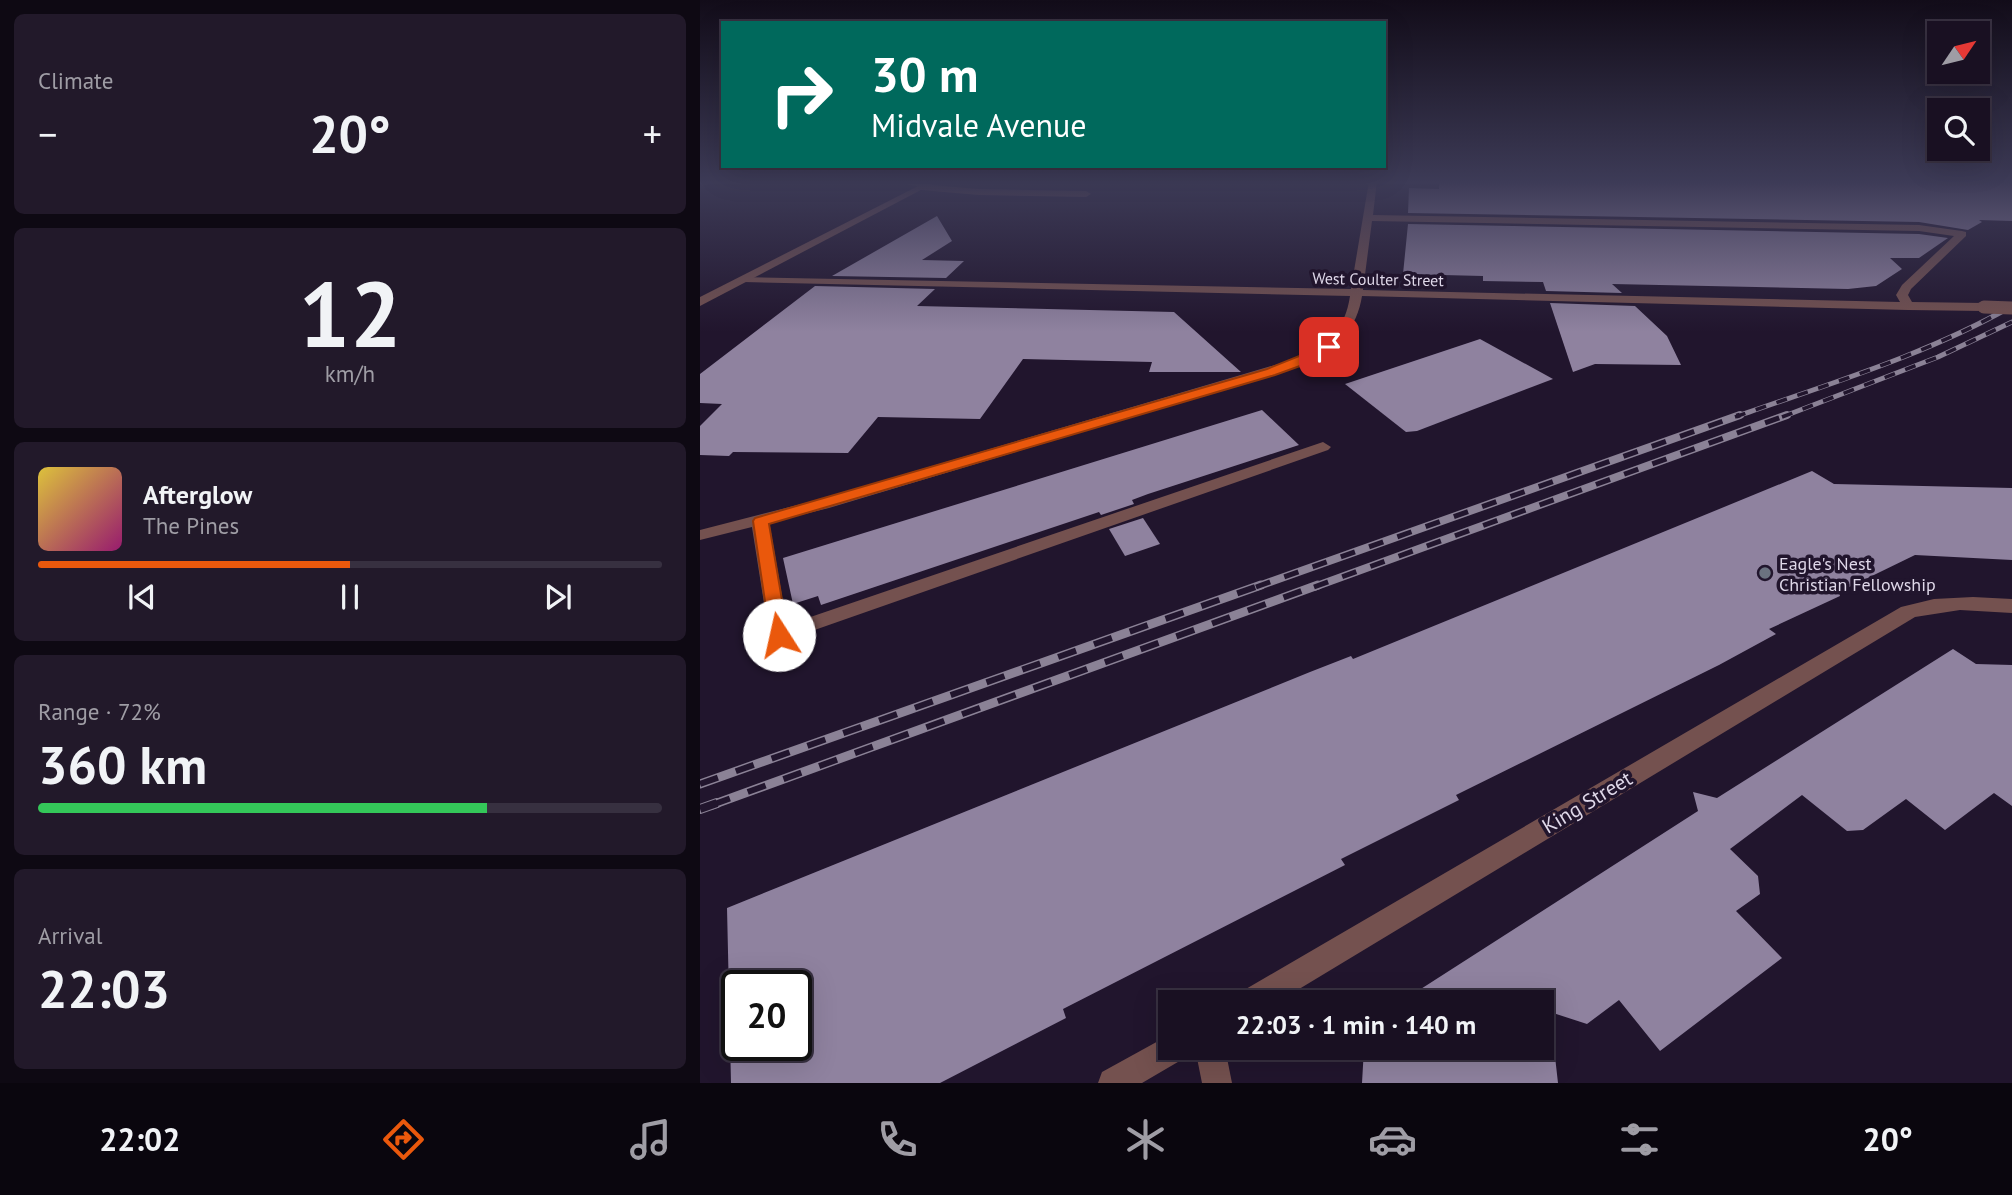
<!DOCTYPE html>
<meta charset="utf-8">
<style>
body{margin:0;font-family:"PT Sans",sans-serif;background:#22192a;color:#f1f3f6;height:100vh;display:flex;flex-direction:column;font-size:26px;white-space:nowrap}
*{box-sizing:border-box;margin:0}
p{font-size:23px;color:#9f9da5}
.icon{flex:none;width:38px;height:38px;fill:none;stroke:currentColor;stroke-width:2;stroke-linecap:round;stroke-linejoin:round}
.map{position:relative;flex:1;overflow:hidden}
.side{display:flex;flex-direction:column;gap:14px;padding:14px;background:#0e0913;width:700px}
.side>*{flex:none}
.top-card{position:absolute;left:21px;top:21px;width:665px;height:147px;border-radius:0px;box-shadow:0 7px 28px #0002,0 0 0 2px #373040;background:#00695c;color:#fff;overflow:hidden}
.needle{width:46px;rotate:55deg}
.buttons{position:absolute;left:1227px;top:21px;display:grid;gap:14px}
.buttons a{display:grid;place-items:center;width:63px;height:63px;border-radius:0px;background:#191022;box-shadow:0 7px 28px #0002,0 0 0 2px #373040;font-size:35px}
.speed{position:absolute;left:21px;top:970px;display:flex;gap:14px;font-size:35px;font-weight:700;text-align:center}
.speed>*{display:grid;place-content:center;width:91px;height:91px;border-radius:50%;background:#191022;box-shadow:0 7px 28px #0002,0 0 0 2px #373040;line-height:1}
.speed .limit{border:4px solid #111;border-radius:10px;background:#fff;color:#111}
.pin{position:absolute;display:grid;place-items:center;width:60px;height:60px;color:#fff;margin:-30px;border-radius:14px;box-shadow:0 4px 10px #0006}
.me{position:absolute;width:77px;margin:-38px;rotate:350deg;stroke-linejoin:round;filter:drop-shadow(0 0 5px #0008)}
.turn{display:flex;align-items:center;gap:24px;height:147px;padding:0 35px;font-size:32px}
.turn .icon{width:91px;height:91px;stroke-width:2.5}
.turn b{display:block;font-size:49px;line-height:60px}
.big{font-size:52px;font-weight:700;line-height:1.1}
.side .widget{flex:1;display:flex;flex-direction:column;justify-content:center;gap:10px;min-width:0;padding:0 24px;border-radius:10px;background:#22192a}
.side .dial{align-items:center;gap:0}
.dial b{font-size:91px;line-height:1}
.song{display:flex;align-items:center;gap:21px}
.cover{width:84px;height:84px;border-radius:10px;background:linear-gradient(135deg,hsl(50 70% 55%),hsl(320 70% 35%))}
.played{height:7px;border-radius:4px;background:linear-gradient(90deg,#ea580c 50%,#373040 50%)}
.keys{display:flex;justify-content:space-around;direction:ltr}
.heat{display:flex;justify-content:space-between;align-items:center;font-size:38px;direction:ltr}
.charge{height:10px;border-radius:5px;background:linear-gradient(90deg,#34c759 72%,#373040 0)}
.trip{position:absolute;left:458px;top:990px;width:396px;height:70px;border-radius:0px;background:#191022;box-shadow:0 7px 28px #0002,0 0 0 2px #373040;font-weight:700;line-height:70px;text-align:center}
.tabs{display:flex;height:112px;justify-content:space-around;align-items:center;background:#0a060e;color:#9f9da5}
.tabs .icon{width:49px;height:49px}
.tabs .selected{color:#ea580c}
.tabs b{font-size:32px;color:#f1f3f6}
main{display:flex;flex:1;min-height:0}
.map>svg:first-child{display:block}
.building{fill:#8f829f;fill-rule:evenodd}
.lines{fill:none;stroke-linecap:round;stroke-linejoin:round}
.service{fill:#74514f;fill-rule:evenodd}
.minor{fill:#74514f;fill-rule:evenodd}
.tertiary{fill:#74514f;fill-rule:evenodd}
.rail-far3-casing{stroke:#8b8296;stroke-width:5}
.rail-far2-casing{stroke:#8b8296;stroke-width:8}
.rail-far1-casing{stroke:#8b8296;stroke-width:9}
.rail-casing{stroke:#8b8296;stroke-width:10}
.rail-far3{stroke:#21152d;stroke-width:3.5;stroke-dasharray:11;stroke-linecap:butt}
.rail-far2{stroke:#21152d;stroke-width:5;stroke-dasharray:15;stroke-linecap:butt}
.rail-far1{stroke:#21152d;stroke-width:6;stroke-dasharray:19;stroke-linecap:butt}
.rail{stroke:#21152d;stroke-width:8;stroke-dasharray:24;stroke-linecap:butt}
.minor-bridge{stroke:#74514f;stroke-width:13}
.route{fill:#ea580c;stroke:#983908;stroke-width:2}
.worship-dot{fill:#6b7280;stroke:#21152d;stroke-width:2.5}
.labels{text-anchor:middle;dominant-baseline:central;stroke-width:7;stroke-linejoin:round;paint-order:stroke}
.far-street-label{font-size:16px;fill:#dfd8e9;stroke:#21152d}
.poi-label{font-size:18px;fill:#dfd8e9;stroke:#21152d;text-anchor:start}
.near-street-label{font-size:21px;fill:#dfd8e9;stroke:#21152d}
</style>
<main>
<section class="side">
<div class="widget"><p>Climate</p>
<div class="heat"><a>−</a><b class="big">20°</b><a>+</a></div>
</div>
<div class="widget dial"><b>12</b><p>km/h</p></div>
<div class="widget">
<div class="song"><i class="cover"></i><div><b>Afterglow</b><p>The Pines</p></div></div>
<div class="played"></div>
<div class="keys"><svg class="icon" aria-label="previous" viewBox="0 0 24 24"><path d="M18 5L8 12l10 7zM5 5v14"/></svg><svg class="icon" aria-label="pause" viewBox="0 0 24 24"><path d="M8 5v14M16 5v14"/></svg><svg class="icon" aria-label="next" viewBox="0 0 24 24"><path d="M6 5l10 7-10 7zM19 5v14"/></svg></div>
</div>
<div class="widget"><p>Range · 72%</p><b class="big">360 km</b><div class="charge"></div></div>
<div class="widget"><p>Arrival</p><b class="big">22:03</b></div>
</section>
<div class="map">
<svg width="1312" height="1083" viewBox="0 0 1312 1083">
<rect width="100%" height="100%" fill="#21152d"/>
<!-- building -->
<g class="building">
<polygon points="739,181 1312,181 1312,221 1279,220 1282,222 1268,230 1219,222 708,213 709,188 739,189"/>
<polygon points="237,216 252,241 222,260 264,261 246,278 132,276"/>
<polygon points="708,224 1219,234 1248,238 1219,258 1190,258 1202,269 1176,286 1148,289 912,284 922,293 846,291 843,282 783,281 783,276 703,274"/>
<polygon points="115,286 235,289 217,306 474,312 541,372 449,372 452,362 323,359 280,419 178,417 148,453 33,452 29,456 0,455 0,426 22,404 0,403 0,374"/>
<polygon points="850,303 935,306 967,336 981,365 895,364 873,372"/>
<polygon points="780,339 853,379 717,431 706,432 645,384"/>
<polygon points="562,410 599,445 448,494 432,500 434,504 401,515 399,512 121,605 118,596 93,604 83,558"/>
<path d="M 1112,471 L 1134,484 L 1312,488 L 1312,560 L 1215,555 L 1139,592 L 1140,596 L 1069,629 L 1076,634 L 1019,665 L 756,795 L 759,800 L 641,859 L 645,865 L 363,1009 L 366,1018 L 240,1083 L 31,1083 L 27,908 L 610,672 L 651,656 L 653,659 ZM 37,985 L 96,985 L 96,1045 L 37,1045 Z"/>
<polygon points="443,518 460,544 425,556 409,529"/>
<polygon points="1253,649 1276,664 1312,665 1312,806 1294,793 1245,830 1206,799 1163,830 1147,831 1102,795 1030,849 1058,876 1060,894 1036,911 1082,958 960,1051 919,1000 887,1024 850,1012 858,1083 662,1083 664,1048 842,1048 842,1003 699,1003 998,811 993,792 1017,798"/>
</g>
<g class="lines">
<!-- service -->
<g class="service">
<polygon points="7,181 21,181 2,186 2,182"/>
<polygon points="186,181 228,181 232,185 279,189 386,191 391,194 386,197 279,195 221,190 217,186"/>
<polygon points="623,442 631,447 628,450 86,640 72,640 69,635 51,521 54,517 60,516 69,521 87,625"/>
</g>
<!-- minor -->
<g class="minor">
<path d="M 669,181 L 677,181 L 673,215 L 1219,225 L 1262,231 L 1266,232 L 1266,236 L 1211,289 L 1208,295 L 1212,302 L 1284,303 L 1290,307 L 1284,311 L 1208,310 L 662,296 C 657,328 639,346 612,363 L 129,508 L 0,540 L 0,530 L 117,500 L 602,357 C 630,341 645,329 650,296 L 44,282 L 40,281 L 40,277 L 651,289 ZM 672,221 L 1219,231 L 1254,236 L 1202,285 L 1196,295 L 1200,302 L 663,290 Z"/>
<polygon points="1273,597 1312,599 1312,613 1260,610 1215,617 576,1003 535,1003 539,993 1201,607 1234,599"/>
<polygon points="471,1034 471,1048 487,1048 483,1059 442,1083 398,1083 402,1072"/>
<polygon points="495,1048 525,1048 532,1083 502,1083"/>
</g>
<!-- tertiary -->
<polygon class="tertiary" points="228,181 238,181 0,306 0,297"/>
<!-- rail-far3 casing -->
<g class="rail-far3-casing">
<g id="rail-far3">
<path d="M 1035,417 C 1128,384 1226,355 1312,306"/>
<polyline points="1082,417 1238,357 1312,322"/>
</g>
</g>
<!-- rail-far2 casing -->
<g class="rail-far2-casing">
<g id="rail-far2">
<polyline points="556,587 1040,415"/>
<polyline points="614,587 1087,415"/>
</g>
</g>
<!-- rail-far1 casing -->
<g class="rail-far1-casing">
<g id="rail-far1">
<polyline points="0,784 561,585"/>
<polyline points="12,805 618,585"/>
</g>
</g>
<!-- rail casing -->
<g class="rail-casing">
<polyline id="rail" points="0,809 17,803"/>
</g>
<!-- rail-far3 -->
<use href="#rail-far3" class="rail-far3"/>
<!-- rail-far2 -->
<use href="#rail-far2" class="rail-far2"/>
<!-- rail-far1 -->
<use href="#rail-far1" class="rail-far1"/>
<!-- rail -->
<use href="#rail" class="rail"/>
<!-- minor-bridge -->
<polyline class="minor-bridge" points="1284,307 1312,308"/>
</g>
<!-- sky -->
<linearGradient id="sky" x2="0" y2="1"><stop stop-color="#120c19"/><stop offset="0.55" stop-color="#3d3b57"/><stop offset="1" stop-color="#3d3b57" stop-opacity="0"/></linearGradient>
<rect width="1312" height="332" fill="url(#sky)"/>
<!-- route -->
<polygon class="route" points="629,344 635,347 633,350 611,362 575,375 69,524 88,635 79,641 70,635 53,521 55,518 567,369"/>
<!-- markers -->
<circle class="worship-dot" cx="1065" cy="573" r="7"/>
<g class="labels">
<!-- far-street labels -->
<g class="far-street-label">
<text transform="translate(678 279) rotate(1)">West Coulter Street</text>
</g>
<!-- poi labels -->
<g class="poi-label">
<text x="1079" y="563">Eagle's Nest<tspan x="1079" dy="21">Christian Fellowship</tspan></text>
</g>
<!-- near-street labels -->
<g class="near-street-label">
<text transform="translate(887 802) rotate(-31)">King Street</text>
</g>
</g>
</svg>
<div class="buttons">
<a><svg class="needle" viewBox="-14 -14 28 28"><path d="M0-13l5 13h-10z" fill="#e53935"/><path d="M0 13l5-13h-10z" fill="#9f9da5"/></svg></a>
<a><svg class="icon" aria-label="search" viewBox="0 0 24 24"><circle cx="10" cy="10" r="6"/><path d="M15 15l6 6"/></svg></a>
</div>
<div class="speed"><div class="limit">20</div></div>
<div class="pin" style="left:629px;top:347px;background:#d93025"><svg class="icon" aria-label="arrive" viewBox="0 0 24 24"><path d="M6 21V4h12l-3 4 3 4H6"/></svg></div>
<svg class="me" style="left:79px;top:635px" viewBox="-20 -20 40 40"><circle r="19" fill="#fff"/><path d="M0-13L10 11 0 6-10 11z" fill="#ea580c"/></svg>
<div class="trip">22:03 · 1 min · 140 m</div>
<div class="top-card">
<div class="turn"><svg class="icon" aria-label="right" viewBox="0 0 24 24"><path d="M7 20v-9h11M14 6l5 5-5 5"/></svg><div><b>30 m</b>Midvale Avenue</div></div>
</div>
</div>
</main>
<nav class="tabs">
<b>22:02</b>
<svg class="icon selected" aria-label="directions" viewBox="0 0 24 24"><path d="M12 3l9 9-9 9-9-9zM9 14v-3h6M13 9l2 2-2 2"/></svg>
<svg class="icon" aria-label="music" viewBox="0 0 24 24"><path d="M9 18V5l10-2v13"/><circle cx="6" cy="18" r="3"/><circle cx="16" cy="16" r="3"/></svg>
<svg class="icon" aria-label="phone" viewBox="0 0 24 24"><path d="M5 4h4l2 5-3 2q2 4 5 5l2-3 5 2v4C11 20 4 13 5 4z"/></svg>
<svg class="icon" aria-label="climate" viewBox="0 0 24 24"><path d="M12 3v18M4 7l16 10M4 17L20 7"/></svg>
<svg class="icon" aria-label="car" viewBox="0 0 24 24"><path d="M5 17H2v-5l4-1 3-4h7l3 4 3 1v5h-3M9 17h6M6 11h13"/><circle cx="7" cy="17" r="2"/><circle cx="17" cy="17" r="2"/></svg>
<svg class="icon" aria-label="filters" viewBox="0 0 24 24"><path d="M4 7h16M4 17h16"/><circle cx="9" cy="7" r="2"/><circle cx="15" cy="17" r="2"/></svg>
<b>20°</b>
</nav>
